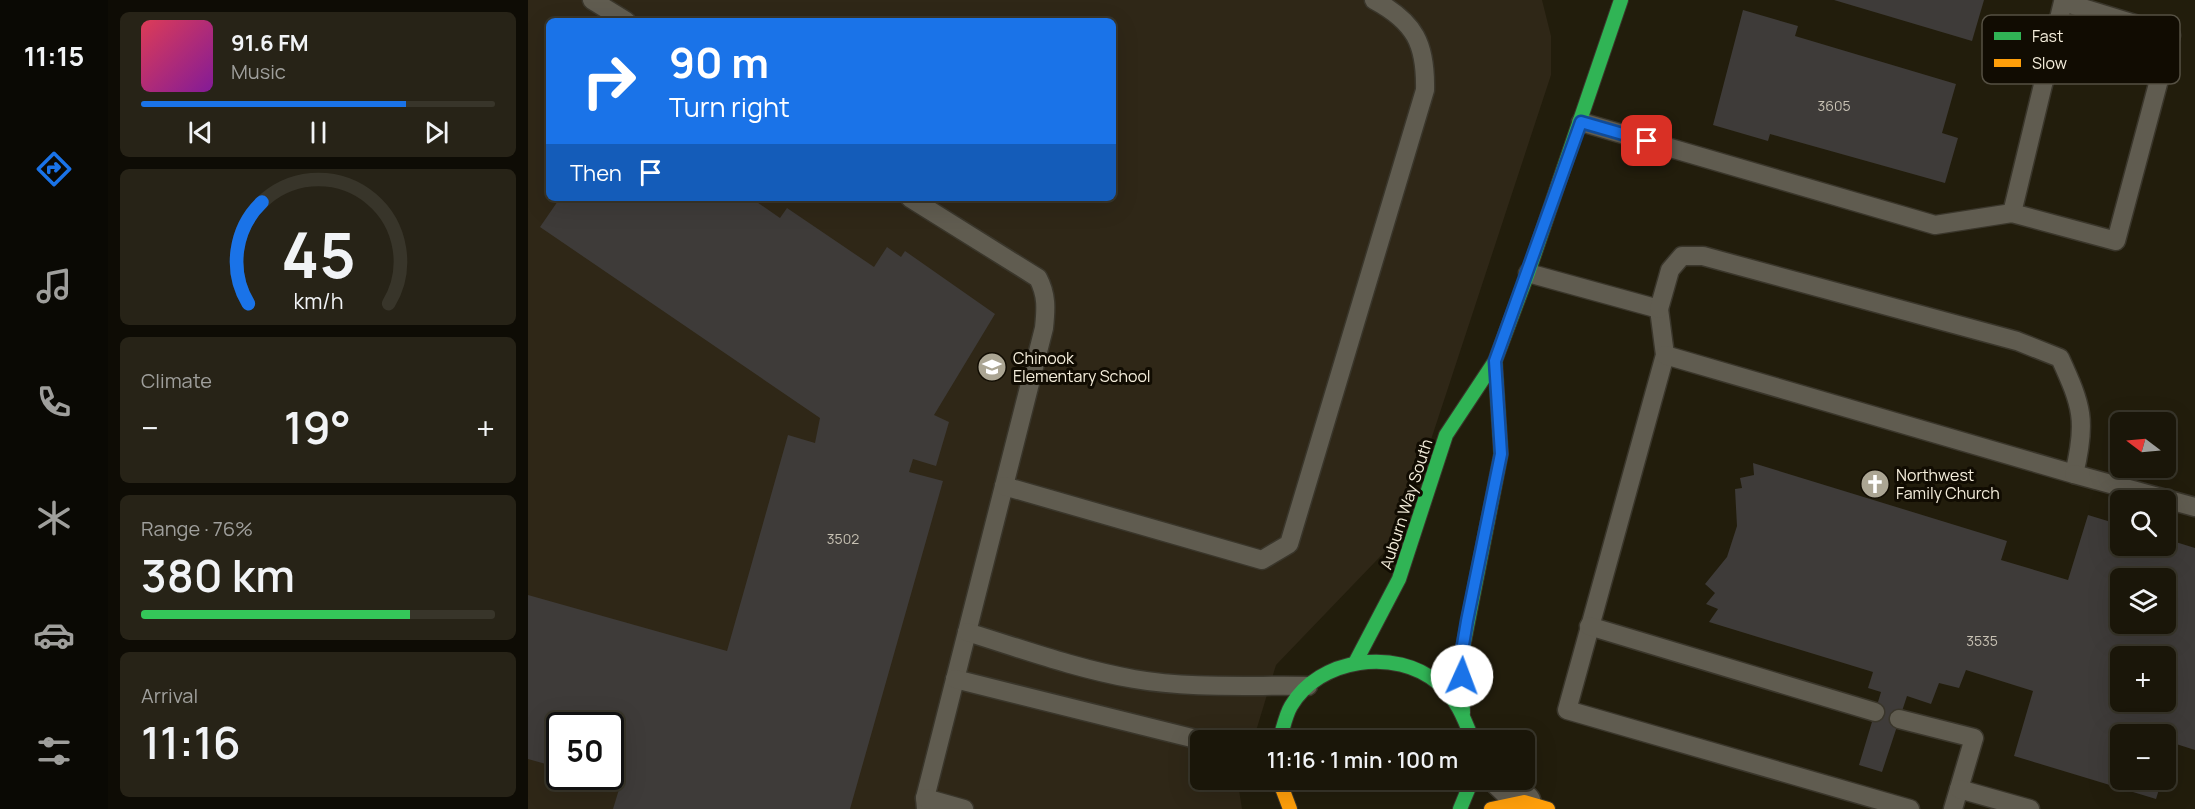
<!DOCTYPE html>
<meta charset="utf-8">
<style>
body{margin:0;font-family:Manrope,sans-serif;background:#272317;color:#f1f3f6;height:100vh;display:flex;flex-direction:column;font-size:22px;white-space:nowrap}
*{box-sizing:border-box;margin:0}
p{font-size:20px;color:#9f9f9c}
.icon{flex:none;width:33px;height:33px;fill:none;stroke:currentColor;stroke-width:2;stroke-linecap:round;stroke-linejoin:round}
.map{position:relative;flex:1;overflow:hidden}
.panel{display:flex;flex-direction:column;gap:12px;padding:12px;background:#0e0c05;width:420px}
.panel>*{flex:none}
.top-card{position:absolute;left:18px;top:18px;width:570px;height:183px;border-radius:9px;box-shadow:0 6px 24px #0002,0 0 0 2px #38352a;background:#1a73e8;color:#fff;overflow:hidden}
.needle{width:39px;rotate:286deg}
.buttons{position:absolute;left:1582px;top:412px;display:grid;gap:12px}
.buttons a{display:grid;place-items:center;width:66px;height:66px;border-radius:9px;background:#1a1609;box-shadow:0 6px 24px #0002,0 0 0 2px #38352a;font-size:30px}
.speed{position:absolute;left:18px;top:712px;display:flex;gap:12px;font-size:30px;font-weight:700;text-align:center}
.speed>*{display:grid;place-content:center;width:78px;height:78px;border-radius:50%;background:#1a1609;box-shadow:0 6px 24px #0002,0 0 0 2px #38352a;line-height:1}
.speed .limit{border:3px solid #111;border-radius:9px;background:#fff;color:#111}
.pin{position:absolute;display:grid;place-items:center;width:51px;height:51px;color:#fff;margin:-26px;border-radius:12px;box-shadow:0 3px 9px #0006}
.me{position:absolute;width:66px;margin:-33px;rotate:2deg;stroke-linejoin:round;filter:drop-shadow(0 0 4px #0008)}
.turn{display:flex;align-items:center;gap:21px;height:126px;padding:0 24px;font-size:27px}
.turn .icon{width:78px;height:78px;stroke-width:2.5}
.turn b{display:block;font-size:42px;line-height:51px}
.then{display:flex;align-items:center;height:57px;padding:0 24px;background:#0003;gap:12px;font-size:22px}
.big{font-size:45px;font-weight:600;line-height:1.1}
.panel .widget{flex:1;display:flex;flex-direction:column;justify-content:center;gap:9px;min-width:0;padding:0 21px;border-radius:9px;background:#272317}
.panel .dial{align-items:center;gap:0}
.dial svg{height:156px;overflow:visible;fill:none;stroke:#38352a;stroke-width:7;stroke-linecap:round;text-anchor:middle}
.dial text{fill:#f1f3f6;stroke:none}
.song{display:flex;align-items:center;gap:18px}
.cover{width:72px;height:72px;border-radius:9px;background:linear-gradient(135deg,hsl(350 70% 55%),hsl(290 70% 35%))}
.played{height:6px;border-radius:3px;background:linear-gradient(90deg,#1a73e8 75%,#38352a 75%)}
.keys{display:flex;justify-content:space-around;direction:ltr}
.heat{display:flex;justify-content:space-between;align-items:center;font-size:33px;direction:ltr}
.charge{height:9px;border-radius:4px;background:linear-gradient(90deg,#34c759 76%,#38352a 0)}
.trip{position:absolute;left:662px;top:730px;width:345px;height:60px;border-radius:9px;background:#1a1609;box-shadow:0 6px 24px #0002,0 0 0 2px #38352a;font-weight:600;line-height:60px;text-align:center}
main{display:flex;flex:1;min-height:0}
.tabs{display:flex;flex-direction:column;width:108px;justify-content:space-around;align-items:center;background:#0a0904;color:#9f9f9c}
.tabs .icon{width:42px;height:42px}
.tabs .selected{color:#1a73e8}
.tabs b{font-size:27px;color:#f1f3f6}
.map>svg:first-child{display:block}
.education{fill:#2f2717;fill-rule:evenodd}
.building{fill:#3e3b39;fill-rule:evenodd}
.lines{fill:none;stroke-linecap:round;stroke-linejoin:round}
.lane-casing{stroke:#3a362b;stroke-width:21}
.street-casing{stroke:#3a362b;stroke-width:36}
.fast-casing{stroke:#3a362b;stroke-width:16}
.slow-casing{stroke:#3a362b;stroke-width:16}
.lane{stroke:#605c50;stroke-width:18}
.street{stroke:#605c50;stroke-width:33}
.fast{stroke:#30b455;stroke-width:14}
.slow{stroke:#ff9f0a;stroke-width:14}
.route-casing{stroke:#114b97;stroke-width:15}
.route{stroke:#1a73e8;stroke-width:10}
.labels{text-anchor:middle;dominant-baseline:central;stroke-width:6;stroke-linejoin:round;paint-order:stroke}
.number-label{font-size:14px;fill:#c7c1b3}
.poi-label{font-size:16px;fill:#f5eedc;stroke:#110c02;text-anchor:start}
.street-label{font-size:16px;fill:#f5eedc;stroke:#110c02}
.key{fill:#110c02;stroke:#555043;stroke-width:1.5}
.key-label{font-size:16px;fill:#f5eedc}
</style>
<main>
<nav class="tabs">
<b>11:15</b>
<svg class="icon selected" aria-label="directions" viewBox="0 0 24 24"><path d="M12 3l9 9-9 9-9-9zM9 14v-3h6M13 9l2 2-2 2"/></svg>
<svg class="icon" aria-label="music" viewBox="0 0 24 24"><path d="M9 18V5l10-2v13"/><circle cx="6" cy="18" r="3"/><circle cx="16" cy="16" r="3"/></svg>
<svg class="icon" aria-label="phone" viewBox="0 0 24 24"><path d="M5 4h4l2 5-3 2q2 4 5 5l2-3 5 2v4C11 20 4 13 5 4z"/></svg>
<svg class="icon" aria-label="climate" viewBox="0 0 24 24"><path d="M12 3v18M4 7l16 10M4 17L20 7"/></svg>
<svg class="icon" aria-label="car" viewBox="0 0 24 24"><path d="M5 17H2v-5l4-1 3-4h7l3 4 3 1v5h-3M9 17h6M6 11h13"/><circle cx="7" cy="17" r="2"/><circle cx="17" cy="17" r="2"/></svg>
<svg class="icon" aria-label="filters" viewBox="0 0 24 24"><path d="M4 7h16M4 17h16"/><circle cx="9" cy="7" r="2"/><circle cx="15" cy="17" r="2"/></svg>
</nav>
<section class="panel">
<div class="widget">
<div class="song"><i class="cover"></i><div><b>91.6 FM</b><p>Music</p></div></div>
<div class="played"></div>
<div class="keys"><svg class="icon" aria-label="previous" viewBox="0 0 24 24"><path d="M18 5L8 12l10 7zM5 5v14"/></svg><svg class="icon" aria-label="pause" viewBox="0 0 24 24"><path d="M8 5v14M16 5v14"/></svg><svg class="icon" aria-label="next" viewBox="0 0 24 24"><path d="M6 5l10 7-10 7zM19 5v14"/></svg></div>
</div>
<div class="widget dial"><svg viewBox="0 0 100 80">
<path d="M14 69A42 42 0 1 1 86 69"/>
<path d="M14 69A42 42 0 0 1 21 17" stroke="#1a73e8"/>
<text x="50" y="56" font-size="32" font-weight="700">45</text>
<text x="50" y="72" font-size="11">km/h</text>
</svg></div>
<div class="widget"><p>Climate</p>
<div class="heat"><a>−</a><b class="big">19°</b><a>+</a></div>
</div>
<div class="widget"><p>Range · 76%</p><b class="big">380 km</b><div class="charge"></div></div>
<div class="widget"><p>Arrival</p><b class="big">11:16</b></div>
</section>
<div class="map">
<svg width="1667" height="809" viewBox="0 0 1667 809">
<rect width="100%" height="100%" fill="#221d0c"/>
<!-- education -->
<path class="education" d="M 0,0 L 1014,0 L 1023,36 L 1023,75 L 871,537 L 748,665 L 725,741 L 672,741 L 672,780 L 713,780 L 711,790 L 714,809 L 0,809 ZM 21,21 L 585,21 L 585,198 L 21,198 ZM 32,726 L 82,726 L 82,777 L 32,777 Z"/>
<!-- building -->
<g class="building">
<polygon points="1306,0 1456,0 1444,41"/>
<polygon points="1215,10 1270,26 1267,36 1428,84 1414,133 1430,138 1417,183 1242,134 1240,141 1185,125"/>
<polygon points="32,198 223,198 252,218 259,208 346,267 359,247 373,257 377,251 467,314 406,415 421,422 408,466 385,459 381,472 415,481 322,809 85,809 92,786 64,778 82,777 82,726 32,726 32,768 0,759 0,595 199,651 260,435 287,443 292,418 12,227"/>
<path d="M 1225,463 L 1479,541 L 1473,560 L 1540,580 L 1560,515 L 1593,525 L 1593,546 L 1638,546 L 1638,539 L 1667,548 L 1667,750 L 1645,743 L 1638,765 L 1638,735 L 1593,735 L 1593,780 L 1634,780 L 1628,799 L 1486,756 L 1505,691 L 1438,670 L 1431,688 L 1411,683 L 1403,704 L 1379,696 L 1354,772 L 1331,765 L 1353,692 L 1340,688 L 1345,672 L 1181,622 L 1190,609 L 1178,604 L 1187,593 L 1177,584 L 1199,557 L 1209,526 L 1207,489 L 1214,488 L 1212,478 L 1226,475 ZM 1593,579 L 1638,579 L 1638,624 L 1593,624 ZM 1593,657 L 1638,657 L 1638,702 L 1593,702 Z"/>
</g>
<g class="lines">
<!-- lane casing -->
<g class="lane-casing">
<g id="lane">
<polyline points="64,0 98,21"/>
<polyline points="1053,122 1407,225 1484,213 1588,241 1643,35 1535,2 1484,213"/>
<path d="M 382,198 L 510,278 C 519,295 518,309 516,328 L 397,798 L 398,809"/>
<polyline points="1000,273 1131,309 1137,355 1039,710 1382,809"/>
<path d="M 1131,309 L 1142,270 L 1154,256 L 1175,256 L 1489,341 L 1532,358 C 1554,406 1559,421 1546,474 L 1137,355"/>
<polyline points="1546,474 1667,507"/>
<path d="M 476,486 L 734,560 L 761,544 L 897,90 C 898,44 887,22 846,0"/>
<polyline points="1061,626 1347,712"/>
<path d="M 439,632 C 494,649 549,669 606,679 C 663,689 723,685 780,686"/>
<polyline points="427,679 676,741"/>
<polyline points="1371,719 1446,738 1425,809"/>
<polyline points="1431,789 1502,809"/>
<polyline points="397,798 436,809"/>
</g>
</g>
<!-- street casing -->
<g class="street-casing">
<polyline id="street" points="973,780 996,802"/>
</g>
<!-- fast casing -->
<g class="fast-casing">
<g id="fast">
<polyline points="828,661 871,579 918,435 967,361 1000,273 1093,0"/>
<polyline points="935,713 933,657 973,454 967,361"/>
<path d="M 751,741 C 755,730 757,716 763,706 C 791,658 868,647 910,683 C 929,699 936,718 945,741"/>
<polyline points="932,809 944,780"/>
</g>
</g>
<!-- slow casing -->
<g class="slow-casing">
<g id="slow">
<polyline points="751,780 762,809"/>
<polyline points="963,809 996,802 1020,809"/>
</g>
</g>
<!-- lane -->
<use href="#lane" class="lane"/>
<!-- street -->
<use href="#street" class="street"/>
<!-- fast -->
<use href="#fast" class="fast"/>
<!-- slow -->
<use href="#slow" class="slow"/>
</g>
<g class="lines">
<!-- route casing -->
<g class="route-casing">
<polyline id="route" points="934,676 933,657 939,621 973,454 967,361 1053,122 1119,141"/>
</g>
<!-- route -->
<use href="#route" class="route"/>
</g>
<!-- icons -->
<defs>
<g id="school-disc" transform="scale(1.5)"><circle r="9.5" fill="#aba593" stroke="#110c02"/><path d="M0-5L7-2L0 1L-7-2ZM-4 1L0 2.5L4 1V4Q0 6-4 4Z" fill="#fff"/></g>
<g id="church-disc" transform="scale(1.5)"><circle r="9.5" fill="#aba593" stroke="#110c02"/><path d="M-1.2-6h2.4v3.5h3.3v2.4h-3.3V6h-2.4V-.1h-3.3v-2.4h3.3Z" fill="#fff"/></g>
</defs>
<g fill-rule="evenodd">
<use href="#school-disc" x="464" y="367"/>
<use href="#church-disc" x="1347" y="484"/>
</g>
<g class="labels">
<!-- number labels -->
<g class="number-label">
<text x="1306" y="105">3605</text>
<text x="315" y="538">3502</text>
<text x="1454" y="640">3535</text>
</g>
<!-- poi labels -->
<g class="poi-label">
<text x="485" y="358">Chinook<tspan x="485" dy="18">Elementary School</tspan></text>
<text x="1368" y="475">Northwest<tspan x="1368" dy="18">Family Church</tspan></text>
</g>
<!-- street labels -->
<g class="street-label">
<text transform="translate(878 504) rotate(-72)">Auburn Way South</text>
</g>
</g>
<!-- legend -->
<rect x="1454" y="15" width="198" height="69" rx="9" class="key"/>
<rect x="1466" y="32" width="27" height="8" fill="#30b455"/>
<rect x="1466" y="59" width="27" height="8" fill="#ff9f0a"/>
<g class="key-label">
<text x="1504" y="42">Fast</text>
<text x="1504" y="69">Slow</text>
</g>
</svg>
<div class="buttons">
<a><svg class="needle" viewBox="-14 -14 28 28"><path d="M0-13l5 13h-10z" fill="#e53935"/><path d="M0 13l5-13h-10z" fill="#9f9f9c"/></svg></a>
<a><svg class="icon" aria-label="search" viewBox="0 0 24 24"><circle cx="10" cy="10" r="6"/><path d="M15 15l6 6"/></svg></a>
<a><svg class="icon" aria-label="layers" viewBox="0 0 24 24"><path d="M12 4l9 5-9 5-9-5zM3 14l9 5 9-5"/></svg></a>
<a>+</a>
<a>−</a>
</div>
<div class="speed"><div class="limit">50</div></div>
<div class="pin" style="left:1119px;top:141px;background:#d93025"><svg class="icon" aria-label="arrive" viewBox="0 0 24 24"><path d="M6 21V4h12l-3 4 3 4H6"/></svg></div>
<svg class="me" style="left:934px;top:676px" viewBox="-20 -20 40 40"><circle r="19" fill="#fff"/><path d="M0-13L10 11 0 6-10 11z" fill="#1a73e8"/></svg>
<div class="trip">11:16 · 1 min · 100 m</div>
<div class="top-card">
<div class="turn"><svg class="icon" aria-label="right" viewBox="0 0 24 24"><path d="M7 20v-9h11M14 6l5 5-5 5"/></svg><div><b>90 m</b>Turn right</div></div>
<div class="then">Then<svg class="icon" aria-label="arrive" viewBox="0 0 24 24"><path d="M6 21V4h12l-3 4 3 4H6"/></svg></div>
</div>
</div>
</main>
